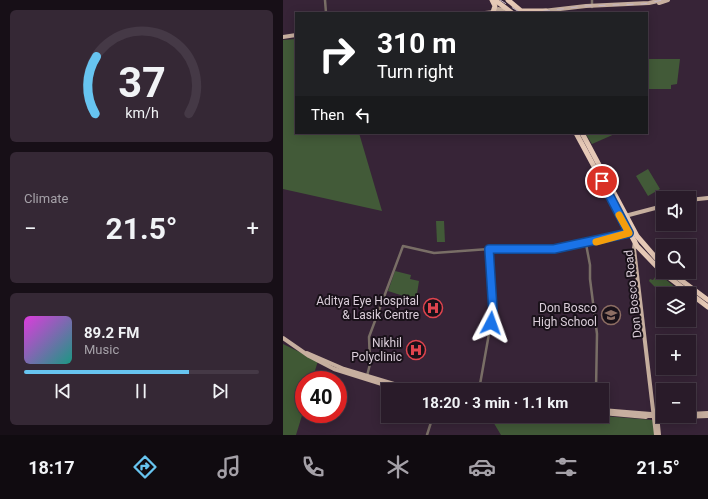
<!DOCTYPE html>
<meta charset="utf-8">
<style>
body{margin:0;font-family:Roboto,sans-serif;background:#352835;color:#f1f3f6;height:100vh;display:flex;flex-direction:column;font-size:15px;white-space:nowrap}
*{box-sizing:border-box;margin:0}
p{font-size:13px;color:#a5a1a8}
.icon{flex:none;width:22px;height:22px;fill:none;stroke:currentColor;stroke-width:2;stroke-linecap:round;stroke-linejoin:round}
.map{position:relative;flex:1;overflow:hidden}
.panel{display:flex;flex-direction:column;gap:10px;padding:10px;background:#170f17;width:283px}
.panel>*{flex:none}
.banner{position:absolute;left:12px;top:12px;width:353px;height:122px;border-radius:0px;box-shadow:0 2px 10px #0003,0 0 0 1px #453946;background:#202124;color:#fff;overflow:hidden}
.controls{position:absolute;left:373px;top:191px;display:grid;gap:8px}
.controls a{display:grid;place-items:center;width:40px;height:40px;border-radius:0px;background:#291b29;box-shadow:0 2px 10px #0003,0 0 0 1px #453946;font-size:20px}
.speed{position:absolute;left:12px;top:371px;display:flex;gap:8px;font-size:20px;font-weight:700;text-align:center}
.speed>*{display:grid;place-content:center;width:52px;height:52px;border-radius:50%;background:#291b29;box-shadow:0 2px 10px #0003,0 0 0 1px #453946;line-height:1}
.speed .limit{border:6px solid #d22;background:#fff;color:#111}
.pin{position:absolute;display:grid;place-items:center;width:34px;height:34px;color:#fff;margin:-17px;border:2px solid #fff;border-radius:50%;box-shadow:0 1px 4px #0007}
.me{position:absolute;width:44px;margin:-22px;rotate:4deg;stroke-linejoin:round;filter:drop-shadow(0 0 3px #0008)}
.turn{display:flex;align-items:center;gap:14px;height:84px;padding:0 16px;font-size:18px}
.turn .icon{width:52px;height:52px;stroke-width:2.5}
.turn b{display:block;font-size:28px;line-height:34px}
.then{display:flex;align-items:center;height:38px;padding:0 16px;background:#0003;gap:8px;font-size:15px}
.big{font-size:30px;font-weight:700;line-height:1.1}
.panel .widget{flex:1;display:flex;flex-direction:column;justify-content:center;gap:6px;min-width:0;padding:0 14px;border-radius:6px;background:#352835}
.panel .dial{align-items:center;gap:0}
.dial svg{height:104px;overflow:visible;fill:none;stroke:#453946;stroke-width:7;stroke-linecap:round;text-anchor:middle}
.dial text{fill:#f1f3f6;stroke:none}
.song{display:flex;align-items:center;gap:12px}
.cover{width:48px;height:48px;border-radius:6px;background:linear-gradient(135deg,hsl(300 70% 55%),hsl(170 70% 35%))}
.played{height:4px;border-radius:2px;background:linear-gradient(90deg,#67c4f0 70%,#453946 70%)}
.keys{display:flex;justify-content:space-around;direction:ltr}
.heat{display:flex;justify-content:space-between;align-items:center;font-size:22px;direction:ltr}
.trip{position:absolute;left:98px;top:383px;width:228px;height:40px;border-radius:0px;background:#291b29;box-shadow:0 2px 10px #0003,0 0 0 1px #453946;font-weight:700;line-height:40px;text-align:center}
.menu{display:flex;height:64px;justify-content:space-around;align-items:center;background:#100b10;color:#a5a1a8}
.menu .icon{width:28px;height:28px}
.menu .on{color:#67c4f0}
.menu b{font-size:18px;color:#f1f3f6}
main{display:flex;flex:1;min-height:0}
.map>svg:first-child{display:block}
.green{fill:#425a38}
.forest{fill:#405935}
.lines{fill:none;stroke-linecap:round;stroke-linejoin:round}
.major-tunnel{stroke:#4f3d4f;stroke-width:4;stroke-dasharray:4 2;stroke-linecap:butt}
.minor{stroke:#796e66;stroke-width:2.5}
.major{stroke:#c7af9f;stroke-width:4}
.highway{stroke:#e6c9b6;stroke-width:5}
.rail{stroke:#c7b9c6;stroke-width:1;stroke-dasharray:7 7;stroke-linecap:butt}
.major-bridge{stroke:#c7af9f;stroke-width:4}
.route-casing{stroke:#114b97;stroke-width:10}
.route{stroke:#1a73e8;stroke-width:7}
.slow{stroke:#f59e0b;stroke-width:7}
.labels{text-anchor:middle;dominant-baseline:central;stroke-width:4;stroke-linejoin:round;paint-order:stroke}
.street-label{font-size:12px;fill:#dacdd9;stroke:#191119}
.poi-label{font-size:12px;fill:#dacdd9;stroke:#191119;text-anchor:end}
</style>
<main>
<section class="panel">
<div class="widget dial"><svg viewBox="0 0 100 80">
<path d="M14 69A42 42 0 1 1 86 69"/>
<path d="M14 69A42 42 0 0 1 15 25" stroke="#67c4f0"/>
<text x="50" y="56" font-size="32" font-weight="700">37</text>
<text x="50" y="72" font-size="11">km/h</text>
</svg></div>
<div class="widget"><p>Climate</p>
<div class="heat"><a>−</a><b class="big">21.5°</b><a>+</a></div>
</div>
<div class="widget">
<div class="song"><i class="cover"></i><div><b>89.2 FM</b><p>Music</p></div></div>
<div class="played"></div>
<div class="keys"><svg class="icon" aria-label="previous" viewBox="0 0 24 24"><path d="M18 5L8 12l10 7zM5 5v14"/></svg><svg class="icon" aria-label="pause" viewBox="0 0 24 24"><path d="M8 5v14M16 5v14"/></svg><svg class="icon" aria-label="next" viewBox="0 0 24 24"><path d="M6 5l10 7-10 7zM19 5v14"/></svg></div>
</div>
</section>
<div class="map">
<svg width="425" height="435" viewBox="0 0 425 435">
<rect width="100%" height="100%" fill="#372437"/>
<!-- green -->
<g class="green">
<polygon points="13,39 13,133 76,133 99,211 0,189 0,40"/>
<polygon points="364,59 397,59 394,84 388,85 388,89 364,89"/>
<polygon points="302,133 334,133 309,144"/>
<polygon points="365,169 377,189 365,196 353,176"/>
<polygon points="153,221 161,221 162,242 154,242"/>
<polygon points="112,271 128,275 127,279 136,281 133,300 105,291"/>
<polygon points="215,416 308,416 312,418 320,416 370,420 372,435 218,435 209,420"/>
</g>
<!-- forest -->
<g class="forest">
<polygon points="375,273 393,288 389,294 380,294 380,300 374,295 374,289 366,281 367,279 370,280"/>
<polygon points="0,344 35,361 29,380 21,380 21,409 13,435 0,435"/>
</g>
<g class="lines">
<!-- major-tunnel -->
<polyline class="major-tunnel" points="221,12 232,13"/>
<!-- minor -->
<g class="minor">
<polyline points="42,0 43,13"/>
<polyline points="309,0 309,7"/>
<polyline points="303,244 307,265 307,279 314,334 313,390"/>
<polyline points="84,376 87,364 86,337 120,246 151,253 206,249 271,249 346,233"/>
<polyline points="196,390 210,311 206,249"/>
<polyline points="144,435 150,416"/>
</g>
<!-- major -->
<g class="major">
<polyline points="376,3 385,0"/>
<polyline points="260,11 303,6 366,3 379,0"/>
<polyline points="202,13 211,12 215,9 220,10"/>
<polyline points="0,37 13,35"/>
<polyline points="406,200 425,198"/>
<polyline points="342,216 380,206"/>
<polyline points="352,241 351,249 373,435"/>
<polyline points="0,338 26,356 51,369 118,390"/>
<polyline points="24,353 61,369 131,390"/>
<polyline points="319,410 368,414"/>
<polyline points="319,413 363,417"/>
<polyline points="406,414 425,413"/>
<polyline points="374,415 376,435"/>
<polyline points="399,417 425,416"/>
</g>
<!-- highway -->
<g class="highway">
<polyline points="209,0 212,6 210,12"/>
<polyline points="212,0 229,13"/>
<polyline points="225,0 238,11 263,11"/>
<polyline points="293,133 354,246 380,273 425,307"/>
<polyline points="299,133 354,236 380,266"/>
<polyline points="387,272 425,300"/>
</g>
<!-- rail -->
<g class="rail">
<polyline points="217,0 233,10 245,13"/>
<polyline points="246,13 303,6 360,4 380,0"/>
</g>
<!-- major-bridge -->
<polyline class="major-bridge" points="360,416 403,416"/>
</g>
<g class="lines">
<!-- route casing -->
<g class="route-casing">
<polyline id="route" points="208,323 210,311 206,249 271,249 346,233 319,181"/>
</g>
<!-- route -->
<use href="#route" class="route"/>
<!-- slow -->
<polyline class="slow" points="313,242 346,233 336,215"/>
</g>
<!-- icons -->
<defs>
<g id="hospital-ring" transform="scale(1)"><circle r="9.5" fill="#191119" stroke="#e0444e" stroke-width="1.5"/><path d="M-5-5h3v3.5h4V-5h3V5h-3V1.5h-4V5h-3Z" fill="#e0444e"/></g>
<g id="school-ring" transform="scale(1)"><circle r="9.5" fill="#191119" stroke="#8d6e63" stroke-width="1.5"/><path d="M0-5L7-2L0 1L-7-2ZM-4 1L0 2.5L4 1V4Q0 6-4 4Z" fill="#8d6e63"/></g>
</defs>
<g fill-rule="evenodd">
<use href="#hospital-ring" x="150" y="308"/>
<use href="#school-ring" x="328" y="315"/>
<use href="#hospital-ring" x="133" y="350"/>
</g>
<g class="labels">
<!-- street labels -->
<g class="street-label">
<text transform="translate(350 294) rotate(-96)">Don Bosco Road</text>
</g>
<!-- poi labels -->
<g class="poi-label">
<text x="136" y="301">Aditya Eye Hospital<tspan x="136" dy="14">&amp; Lasik Centre</tspan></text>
<text x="314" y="308">Don Bosco<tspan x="314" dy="14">High School</tspan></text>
<text x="119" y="343">Nikhil<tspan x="119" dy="14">Polyclinic</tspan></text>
</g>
</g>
</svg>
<div class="controls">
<a><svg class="icon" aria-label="sound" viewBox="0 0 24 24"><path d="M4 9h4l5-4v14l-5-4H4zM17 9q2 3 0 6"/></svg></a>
<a><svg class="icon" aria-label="search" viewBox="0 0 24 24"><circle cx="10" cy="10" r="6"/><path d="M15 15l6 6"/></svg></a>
<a><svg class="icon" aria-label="layers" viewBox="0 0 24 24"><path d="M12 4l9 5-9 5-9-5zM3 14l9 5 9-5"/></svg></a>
<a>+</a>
<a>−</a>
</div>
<div class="speed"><div class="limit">40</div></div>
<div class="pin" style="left:319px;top:181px;background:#d93025"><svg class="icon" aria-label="arrive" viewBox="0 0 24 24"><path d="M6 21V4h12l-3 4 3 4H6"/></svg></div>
<svg class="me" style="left:208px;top:323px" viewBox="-20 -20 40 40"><path d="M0-17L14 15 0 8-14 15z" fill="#1a73e8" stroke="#fff" stroke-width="4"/></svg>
<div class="trip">18:20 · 3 min · 1.1 km</div>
<div class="banner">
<div class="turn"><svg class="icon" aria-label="right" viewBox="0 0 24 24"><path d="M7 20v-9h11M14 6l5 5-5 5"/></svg><div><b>310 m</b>Turn right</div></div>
<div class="then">Then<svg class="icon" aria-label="left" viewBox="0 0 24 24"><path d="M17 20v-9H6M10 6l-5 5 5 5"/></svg></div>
</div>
</div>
</main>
<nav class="menu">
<b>18:17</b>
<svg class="icon on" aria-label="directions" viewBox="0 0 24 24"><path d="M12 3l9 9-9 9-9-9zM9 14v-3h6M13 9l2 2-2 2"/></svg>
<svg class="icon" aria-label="music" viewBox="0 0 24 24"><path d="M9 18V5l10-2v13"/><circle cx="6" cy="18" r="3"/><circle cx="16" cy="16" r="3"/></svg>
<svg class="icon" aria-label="phone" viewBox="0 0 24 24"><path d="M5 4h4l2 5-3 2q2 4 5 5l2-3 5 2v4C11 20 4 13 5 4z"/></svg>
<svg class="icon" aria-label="climate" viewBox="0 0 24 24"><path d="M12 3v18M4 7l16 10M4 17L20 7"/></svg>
<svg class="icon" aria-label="car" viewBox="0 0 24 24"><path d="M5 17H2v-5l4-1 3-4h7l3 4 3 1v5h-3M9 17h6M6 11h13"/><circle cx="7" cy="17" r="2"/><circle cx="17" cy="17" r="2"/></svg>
<svg class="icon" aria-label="filters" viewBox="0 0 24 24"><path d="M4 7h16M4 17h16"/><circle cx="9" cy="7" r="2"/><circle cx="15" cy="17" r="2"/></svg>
<b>21.5°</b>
</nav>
